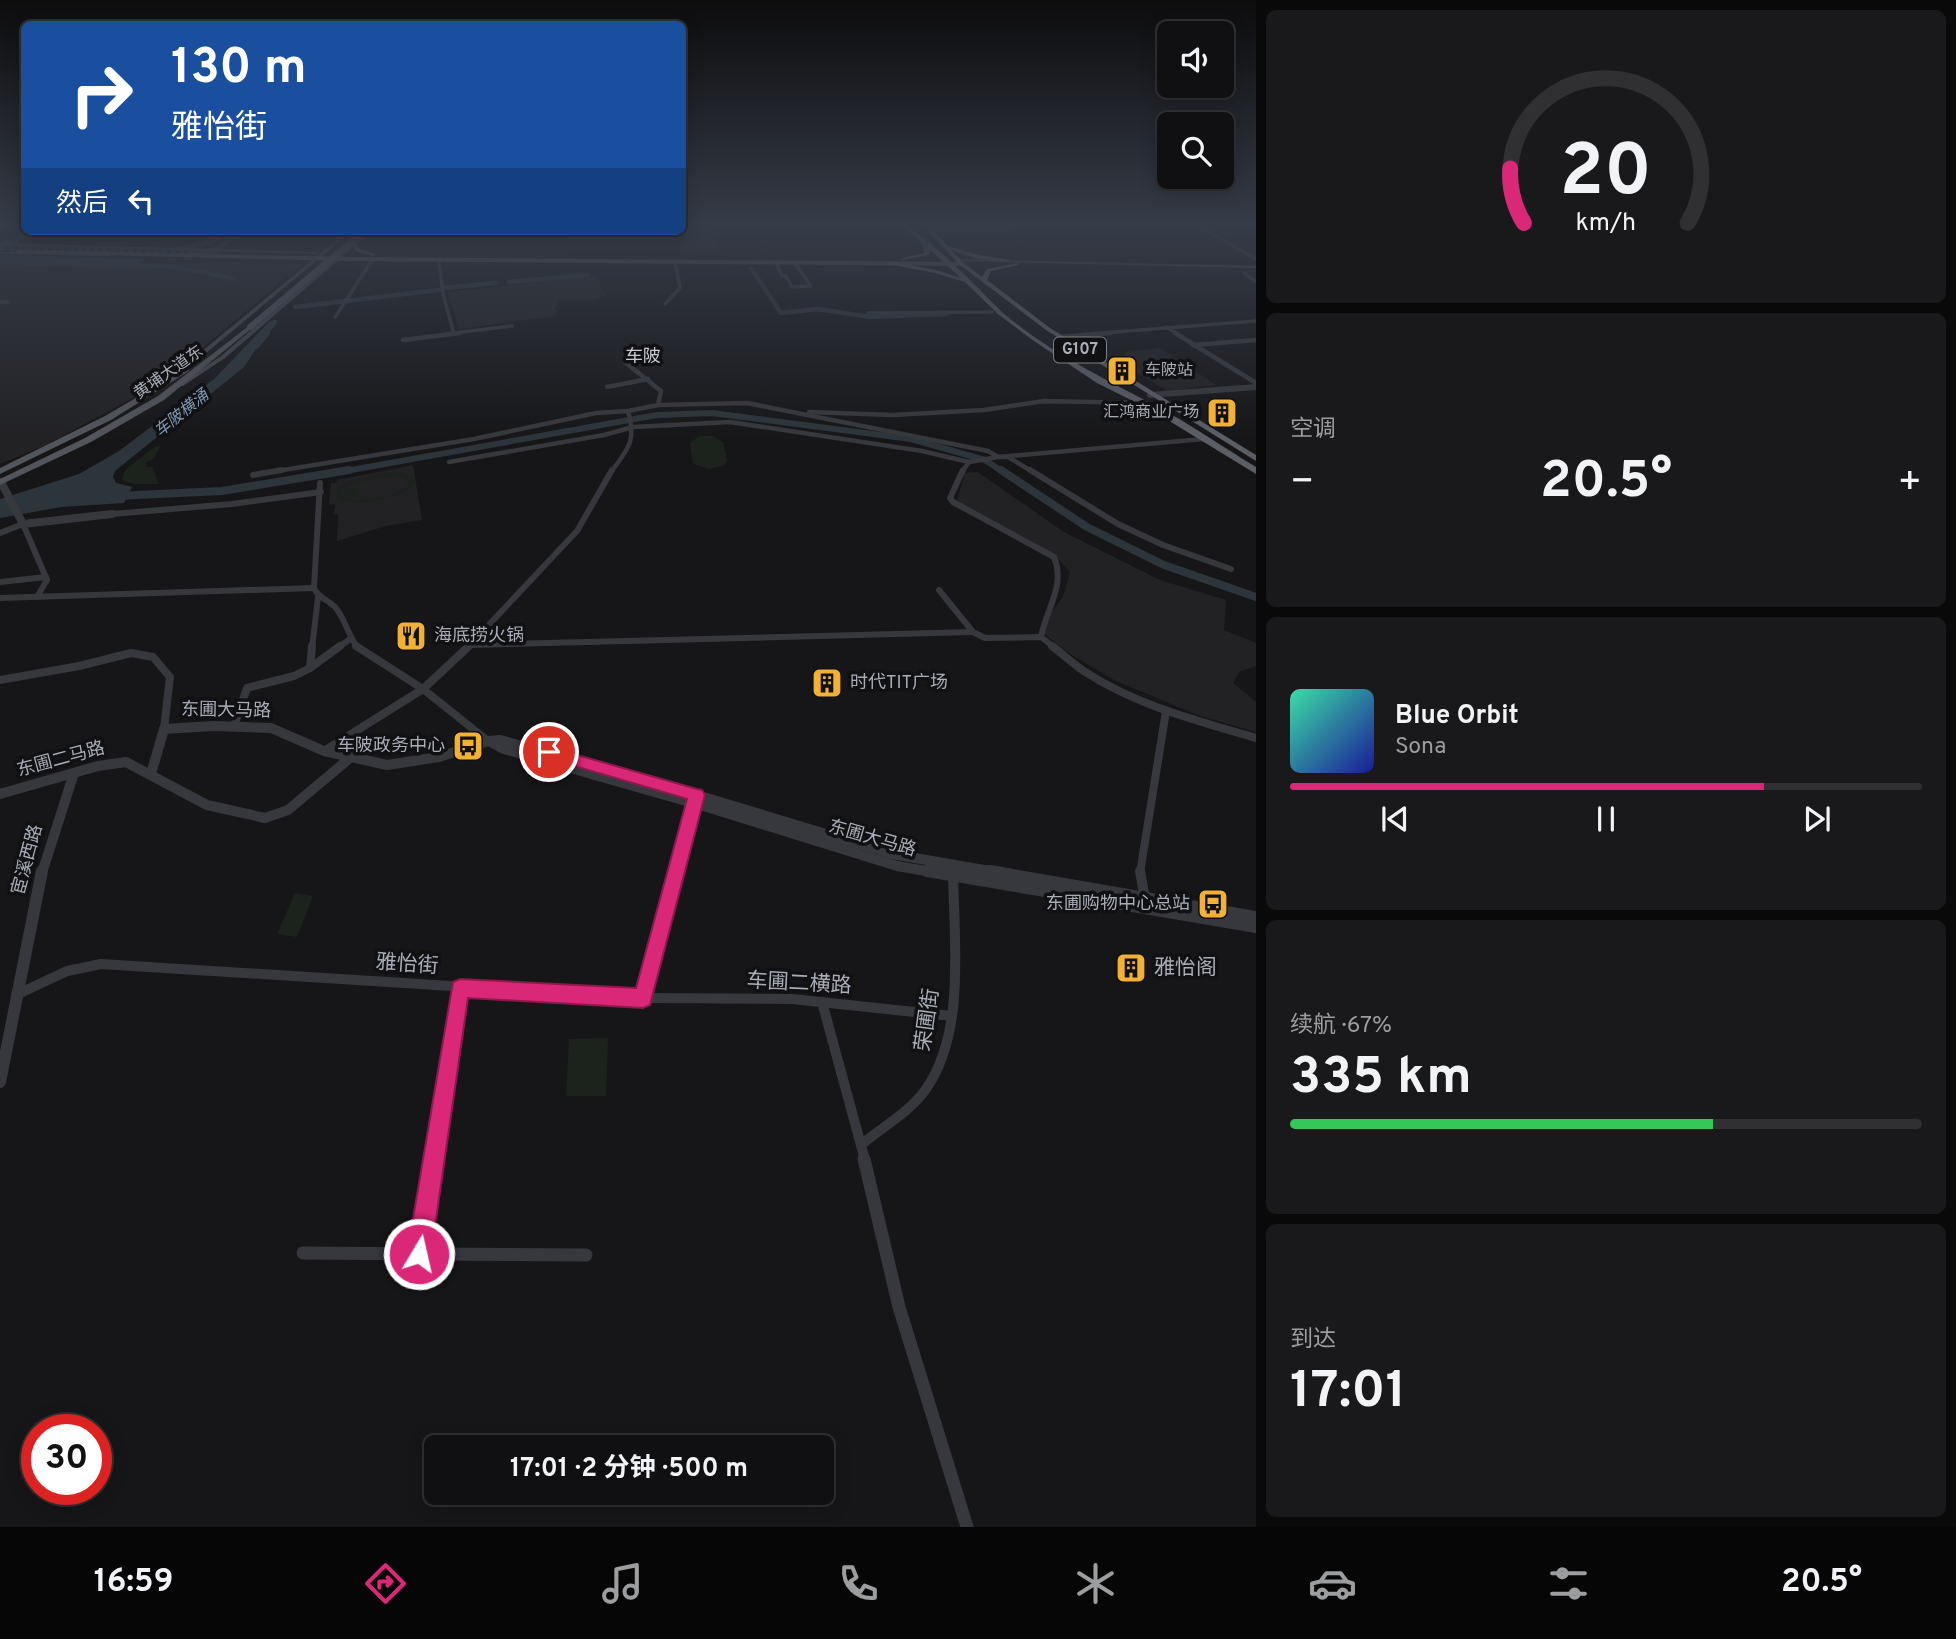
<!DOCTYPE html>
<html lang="zh">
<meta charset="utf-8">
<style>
body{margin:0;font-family:Overpass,"Noto Sans SC",sans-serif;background:#19191b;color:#f1f3f6;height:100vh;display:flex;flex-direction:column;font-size:26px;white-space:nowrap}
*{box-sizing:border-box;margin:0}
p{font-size:23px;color:#9c9d9f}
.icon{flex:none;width:38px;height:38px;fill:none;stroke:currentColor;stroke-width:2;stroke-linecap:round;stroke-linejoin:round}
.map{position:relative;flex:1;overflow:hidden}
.details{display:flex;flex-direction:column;gap:10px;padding:10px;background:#09090a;width:700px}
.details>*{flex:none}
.banner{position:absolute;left:21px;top:21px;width:665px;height:214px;border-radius:10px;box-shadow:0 4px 18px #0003,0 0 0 2px #303032;background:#1a4fa0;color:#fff;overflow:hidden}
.tools{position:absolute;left:1157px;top:21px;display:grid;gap:14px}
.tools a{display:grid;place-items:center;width:77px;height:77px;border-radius:10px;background:#101012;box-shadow:0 4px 18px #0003,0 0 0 2px #303032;font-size:35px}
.speed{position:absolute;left:21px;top:1414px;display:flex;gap:14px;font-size:35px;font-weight:700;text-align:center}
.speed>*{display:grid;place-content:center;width:91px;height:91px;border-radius:50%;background:#101012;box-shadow:0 4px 18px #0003,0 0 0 2px #303032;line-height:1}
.speed .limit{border:10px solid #d22;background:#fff;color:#111}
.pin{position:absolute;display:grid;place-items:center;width:60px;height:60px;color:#fff;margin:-30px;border:4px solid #fff;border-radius:50%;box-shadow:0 2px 7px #0007}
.me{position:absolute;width:77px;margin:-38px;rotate:9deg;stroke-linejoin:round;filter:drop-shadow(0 0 5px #0008)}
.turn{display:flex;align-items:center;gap:24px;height:147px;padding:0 35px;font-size:32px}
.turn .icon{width:91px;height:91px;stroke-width:2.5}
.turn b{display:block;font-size:49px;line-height:60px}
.then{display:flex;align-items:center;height:66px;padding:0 35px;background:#0003;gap:14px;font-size:26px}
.big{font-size:52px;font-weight:700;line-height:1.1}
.details .card{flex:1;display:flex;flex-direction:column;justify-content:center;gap:10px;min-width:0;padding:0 24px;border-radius:10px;background:#19191b}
.details .dial{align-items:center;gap:0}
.dial svg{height:182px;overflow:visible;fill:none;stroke:#303032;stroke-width:7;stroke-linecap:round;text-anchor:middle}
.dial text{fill:#f1f3f6;stroke:none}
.song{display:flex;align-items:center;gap:21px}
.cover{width:84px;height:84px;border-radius:10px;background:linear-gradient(135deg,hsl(160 70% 55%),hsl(240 70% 35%))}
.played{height:7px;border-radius:4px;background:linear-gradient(90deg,#db2777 75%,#303032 75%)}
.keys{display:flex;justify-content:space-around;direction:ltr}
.heat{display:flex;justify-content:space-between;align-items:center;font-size:38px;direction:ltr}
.charge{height:10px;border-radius:5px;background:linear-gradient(90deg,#34c759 67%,#303032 0)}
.trip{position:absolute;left:424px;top:1435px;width:410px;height:70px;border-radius:10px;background:#101012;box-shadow:0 4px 18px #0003,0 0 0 2px #303032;font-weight:700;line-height:70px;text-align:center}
.menu{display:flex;height:112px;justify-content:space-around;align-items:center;background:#060607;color:#9c9d9f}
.menu .icon{width:49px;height:49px}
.menu .selected{color:#db2777}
.menu b{font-size:32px;color:#f1f3f6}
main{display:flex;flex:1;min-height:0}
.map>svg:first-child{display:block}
.built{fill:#222225}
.green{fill:#1c231d;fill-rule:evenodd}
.water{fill:#2c353c}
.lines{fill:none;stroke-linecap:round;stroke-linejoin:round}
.canal-far2{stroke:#2c353c;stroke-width:4.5}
.canal-far1{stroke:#2c353c;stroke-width:6}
.canal{stroke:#2c353c;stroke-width:8}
.primary-tunnel{stroke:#333438;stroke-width:6;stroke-dasharray:6 2.5;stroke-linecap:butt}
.minor-far5{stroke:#37383d;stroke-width:3.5}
.minor-far4{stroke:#37383d;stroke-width:4.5}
.minor-far3{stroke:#37383d;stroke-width:6}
.minor-far2{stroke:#37383d;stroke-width:8}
.minor-far1{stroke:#37383d;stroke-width:10}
.minor{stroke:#37383d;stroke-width:13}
.tertiary-far4{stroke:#37383d;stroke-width:4.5}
.tertiary-far3{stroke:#37383d;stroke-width:6}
.tertiary-far2{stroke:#37383d;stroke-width:8}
.tertiary-far1{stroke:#37383d;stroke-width:10}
.tertiary{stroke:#37383d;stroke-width:12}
.secondary{fill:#45474d;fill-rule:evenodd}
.primary{fill:#53555c;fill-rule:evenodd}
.trunk{fill:#5b5e65;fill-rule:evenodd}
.primary-bridge{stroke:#53555c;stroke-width:6}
.route{fill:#db2777;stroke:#8e194d;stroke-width:2}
.labels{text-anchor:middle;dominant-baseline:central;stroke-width:7;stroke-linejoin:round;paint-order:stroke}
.shield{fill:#111113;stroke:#7b7e86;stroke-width:2}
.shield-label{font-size:16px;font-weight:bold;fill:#a8adb8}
.far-poi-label{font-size:16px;fill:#a8adb8;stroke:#111113;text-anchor:start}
.far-street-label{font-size:16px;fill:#a8adb8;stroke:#111113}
.far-water-label{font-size:16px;font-style:italic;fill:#7f9bb3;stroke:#111113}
.far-quarter-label{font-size:18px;fill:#c9ccd4;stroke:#111113}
.poi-label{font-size:18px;fill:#a8adb8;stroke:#111113;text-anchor:start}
.street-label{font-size:18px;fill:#a8adb8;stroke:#111113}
.near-street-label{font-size:21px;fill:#a8adb8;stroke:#111113}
.near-poi-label{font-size:21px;fill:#a8adb8;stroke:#111113;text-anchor:start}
</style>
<main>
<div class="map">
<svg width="1256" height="1527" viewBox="0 0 1256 1527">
<rect width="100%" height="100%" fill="#161618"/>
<!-- built -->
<g class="built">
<polygon points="683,226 711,226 719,251 568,250 571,231 682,231"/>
<polygon points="205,262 303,264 159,384 46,445 0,464 0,265 133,268"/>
<polygon points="596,276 606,295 594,300 560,300 554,310 557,310 555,316 459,329 448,292"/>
<polygon points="1160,348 1216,385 1167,391 1120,362 1131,360 1124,354 1126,352"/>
<polygon points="413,465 422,520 386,526 337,541 338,514 334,515 335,504 329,505 331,483 336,483 337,480"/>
<polygon points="978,472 1064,532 1160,580 1226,600 1224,630 1256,643 1256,666 1239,672 1233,683 1256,702 1256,732 1197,715 1114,680 1067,652 1043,633 1044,622 1063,597 1070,572 1056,557 956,503 965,473"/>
</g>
<!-- green -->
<g class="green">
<polygon points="699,436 713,436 723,442 727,460 725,465 709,469 693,464 690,443"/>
<polygon points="156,446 161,446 152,460 146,462 147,467 152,467 159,484 134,484 122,480 125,470"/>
<path d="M 396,472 L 413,478 L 414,484 C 403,498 349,510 336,496 L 337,489 L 352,481 ZM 395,475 L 404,477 L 409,482 C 403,497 362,502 347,499 L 356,496 L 358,491 L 353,488 L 344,489 L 347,499 L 341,495 L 342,489 L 353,483 Z"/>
<polygon points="295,893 313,896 297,937 277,934"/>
<polygon points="608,1038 606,1096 566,1096 569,1039"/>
</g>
<!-- water -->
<g class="water">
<polygon points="0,255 145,259 133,268 0,265"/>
<polygon points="270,321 274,321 244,367 115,471 113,477 116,483 132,487 124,503 61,507 0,518 0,499 79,474 119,451 214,379"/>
</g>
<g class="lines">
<!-- canal-far2 -->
<g class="canal-far2">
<polyline points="126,265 169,266 236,279"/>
<polyline points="751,268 781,313 818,309 870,317 946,314"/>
<polyline points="509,282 588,275"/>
<polyline points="445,288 495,283"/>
<polyline points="295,307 439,290"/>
<polyline points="265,334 275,322"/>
</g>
<!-- canal-far1 -->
<g class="canal-far1">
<polyline points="256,346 267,333"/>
<polyline points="340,472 657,415 712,413 911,439 985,460 1003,472"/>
</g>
<!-- canal -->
<g class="canal">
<polyline points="1001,470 1087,527 1164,565 1256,597"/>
<polyline points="116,496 222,491 349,470"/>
</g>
<!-- primary-tunnel -->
<polyline class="primary-tunnel" points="0,248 221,252"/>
<!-- minor-far5 -->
<g class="minor-far5">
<polyline points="1199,226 1256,259"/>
<polyline points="931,231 1058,227"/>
<polyline points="439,260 443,294 454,334"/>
<polyline points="776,263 782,276 786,276 792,287 811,286 795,263"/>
<polyline points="1244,273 1256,282"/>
<polyline points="665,304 680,288 675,261"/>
<polyline points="868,313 992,312"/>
<polyline points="335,317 373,259"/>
<polyline points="1166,327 1178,334"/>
<polyline points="446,334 512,326"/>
<polyline points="1089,334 1256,321"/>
</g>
<!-- minor-far4 -->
<g class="minor-far4">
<polyline points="1175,333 1256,383"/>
<polyline points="1058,337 1111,333"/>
<polyline points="403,340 460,333"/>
<polyline points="1193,345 1256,340"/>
<polyline points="625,362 661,391 658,405"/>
<polyline points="607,387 648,379"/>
<polyline points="809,412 893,415 984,410 1044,401 1143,403"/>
<polyline points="449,462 604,435 633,427 730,422 922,451 969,462 998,457 1204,439"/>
<polyline points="271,472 474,439 596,413 628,411 658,405 747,403 988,451 998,457 1008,457 1033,472"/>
<path d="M 611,472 C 628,449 637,441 628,411"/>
<polyline points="962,472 969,462"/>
</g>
<!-- minor-far3 -->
<g class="minor-far3">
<path d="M 963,470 L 950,498 L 953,502 L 1054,557 C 1066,586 1046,609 1041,637"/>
<polyline points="1030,470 1118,524 1163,545 1231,569"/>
<polyline points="253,475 282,470"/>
<path d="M 320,483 L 314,588 C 319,599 327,599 335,607 C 345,618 348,636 358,648"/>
<polyline points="112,514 232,504 321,492"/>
<polyline points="0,533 23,524 47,580 37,597"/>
<polyline points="0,582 46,577"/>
<polyline points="939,590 973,632 985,638 1041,637 1055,648"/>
<polyline points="0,598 314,588"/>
<polyline points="470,645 973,632"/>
<polyline points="312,648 318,597"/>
<polyline points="338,648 350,639"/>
<polyline points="467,648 577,531 612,470"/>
</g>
<!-- minor-far2 -->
<g class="minor-far2">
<polyline points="356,646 423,689 488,741"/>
<path d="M 1052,646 C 1064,655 1075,666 1087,673 C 1138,706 1199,721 1256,738"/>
<polyline points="310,668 340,646"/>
<polyline points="0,680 79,666 131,653 153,657 170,677 164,729"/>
<polyline points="234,726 247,688 294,676 310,668 312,646"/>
<polyline points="324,751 423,689 469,646"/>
<polyline points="676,873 696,798"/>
<polyline points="1140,873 1166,711"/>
</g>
<!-- minor-far1 -->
<g class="minor-far1">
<polyline points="1140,871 1145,899"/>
<polyline points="16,995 67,971 101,964 643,998 677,871"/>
<polyline points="643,998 792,999 952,1016"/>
<polyline points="822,1002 865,1160"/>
<path d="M 861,1145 C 882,1127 910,1112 926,1089 C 966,1032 954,939 953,873"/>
<polyline points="433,1160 460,988"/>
</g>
<!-- minor -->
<g class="minor">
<polyline points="864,1159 899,1307 967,1527"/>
<polyline points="303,1253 586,1255"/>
<polyline points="419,1254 434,1159"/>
</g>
<!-- tertiary-far4 -->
<g class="tertiary-far4">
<polyline points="1,244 14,241 31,231"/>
<polyline points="178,249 210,242 227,231"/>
<polyline points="194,254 218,249 239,231"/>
<polyline points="0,302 8,302"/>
</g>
<!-- tertiary-far3 -->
<polyline class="tertiary-far3" points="1150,395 1256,387"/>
<!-- tertiary-far2 -->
<polyline class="tertiary-far2" points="1,482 23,524 112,514"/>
<!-- tertiary-far1 -->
<g class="tertiary-far1">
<polyline points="489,741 504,749 707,807 897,866 937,873"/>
<polyline points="151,774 164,729 214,726 271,728 324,751 387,765 439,757 488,741 500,740 707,798 892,854 1001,873"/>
<polyline points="0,794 98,766 126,762 207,805 265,818 288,810 350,758"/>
<polyline points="42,873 74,773"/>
</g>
<!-- tertiary -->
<g class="tertiary">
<polyline points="927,871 1256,927"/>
<polyline points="990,871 1256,917"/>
<polyline points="0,1082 42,871"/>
</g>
<!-- secondary -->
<g class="secondary">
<polygon points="347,231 352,231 169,384 165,384 165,382"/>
<polygon points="367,231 372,231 225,358 183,386 179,386 179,384 221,356"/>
<polygon points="0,243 316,252 318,253 316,254 0,245"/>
<polygon points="0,252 109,254 111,255 109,256 0,254"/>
<polygon points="957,259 1256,266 1256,268 955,261"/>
</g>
<!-- primary -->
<g class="primary">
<polygon points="355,242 360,249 376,254 373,256 356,251 352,244"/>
<polygon points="16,250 348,257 962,262 965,264 962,266 348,261 18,253"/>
<polygon points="250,325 253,327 252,328 164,400 91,442 0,485 0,479 85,438 158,396"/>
<polygon points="187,368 189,369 189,371 111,420 0,474 0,468 105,416"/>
</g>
<!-- trunk -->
<g class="trunk">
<path d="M 902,226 C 920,226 985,296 1002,312 C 1047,351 1103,378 1156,406 C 1190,424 1223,447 1256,467 L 1256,474 L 1153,411 L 1097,383 L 1034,341 L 999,315 L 965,282 L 935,273 L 888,264 L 890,261 L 936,270 L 961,278 L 930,250 L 929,255 L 903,260 L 903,258 L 924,253 C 925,241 911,234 902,226 Z"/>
<polygon points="923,226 929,226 948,246 979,255 1010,260 1007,262 978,259 951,250 964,263 982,277 987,269 1018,263 1018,265 991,271 987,280 1050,328 1256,455 1256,461 1046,330 960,265"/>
</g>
<!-- primary-bridge -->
<polyline class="primary-bridge" points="250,327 364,231"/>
</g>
<!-- sky -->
<linearGradient id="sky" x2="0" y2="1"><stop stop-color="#0c0c0d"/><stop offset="0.51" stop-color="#363c48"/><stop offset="1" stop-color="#363c48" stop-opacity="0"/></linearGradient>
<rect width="1256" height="440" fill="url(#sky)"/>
<!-- route -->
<polygon class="route" points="549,747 697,789 702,790 705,795 650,1005 643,1008 468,998 431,1254 428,1263 419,1266 411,1263 407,1254 453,982 460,979 636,988 687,799 544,757 541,752"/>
<!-- icons -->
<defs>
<g id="building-square" transform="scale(1.575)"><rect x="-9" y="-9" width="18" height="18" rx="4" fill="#f2b134" stroke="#111113"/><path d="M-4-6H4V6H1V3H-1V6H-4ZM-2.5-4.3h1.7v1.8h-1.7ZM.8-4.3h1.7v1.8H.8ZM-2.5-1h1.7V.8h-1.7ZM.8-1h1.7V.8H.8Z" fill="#111"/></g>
<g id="restaurant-square" transform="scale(1.575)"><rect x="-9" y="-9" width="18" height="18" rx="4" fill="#f2b134" stroke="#111113"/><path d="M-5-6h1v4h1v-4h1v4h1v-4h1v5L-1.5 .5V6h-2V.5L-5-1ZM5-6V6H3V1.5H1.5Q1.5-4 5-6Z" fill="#111"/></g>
<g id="bus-square" transform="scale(1.575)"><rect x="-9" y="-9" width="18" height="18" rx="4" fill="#f2b134" stroke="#111113"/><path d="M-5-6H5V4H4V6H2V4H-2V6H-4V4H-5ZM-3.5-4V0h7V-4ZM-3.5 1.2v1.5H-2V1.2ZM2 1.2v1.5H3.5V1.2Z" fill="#111"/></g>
</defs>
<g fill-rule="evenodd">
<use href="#building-square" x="1122" y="371"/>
<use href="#building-square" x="1222" y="413"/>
<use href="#restaurant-square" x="411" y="636"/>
<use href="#building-square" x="827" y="683"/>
<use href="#bus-square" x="468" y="746"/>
<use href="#bus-square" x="1213" y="904"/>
<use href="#building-square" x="1131" y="968"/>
</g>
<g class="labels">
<!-- shield labels -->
<rect class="shield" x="1054" y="337.5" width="52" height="25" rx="5"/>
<g class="shield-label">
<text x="1080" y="350">G107</text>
</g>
<!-- far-poi labels -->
<g class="far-poi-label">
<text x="1145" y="371">车陂站</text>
<text x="1199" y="413" text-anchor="end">汇鸿商业广场</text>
</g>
<!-- far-street labels -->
<g class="far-street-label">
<text transform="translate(169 373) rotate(-35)">黄埔大道东</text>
</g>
<!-- far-water labels -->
<g class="far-water-label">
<text transform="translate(182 414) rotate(-39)">车陂横涌</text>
</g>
<!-- far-quarter labels -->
<g class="far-quarter-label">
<text x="643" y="357">车陂</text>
</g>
<!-- poi labels -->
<g class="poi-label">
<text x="434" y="636">海底捞火锅</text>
<text x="850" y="683">时代TIT广场</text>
<text x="445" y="746" text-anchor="end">车陂政务中心</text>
<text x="1190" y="904" text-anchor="end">东圃购物中心总站</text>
</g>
<!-- street labels -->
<g class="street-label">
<text transform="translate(226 711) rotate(1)">东圃大马路</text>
<text transform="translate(61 760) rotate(-15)">东圃二马路</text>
<text transform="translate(872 839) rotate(16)">东圃大马路</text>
<text transform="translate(28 860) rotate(-75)">宦溪西路</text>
</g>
<!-- near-street labels -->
<g class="near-street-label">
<text transform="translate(407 965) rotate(4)">雅怡街</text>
<text transform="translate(799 984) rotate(3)">车圃二横路</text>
<text transform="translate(928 1020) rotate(-82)">荣圃街</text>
</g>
<!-- near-poi labels -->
<g class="near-poi-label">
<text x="1154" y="968">雅怡阁</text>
</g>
</g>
</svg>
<div class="tools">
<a><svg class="icon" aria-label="sound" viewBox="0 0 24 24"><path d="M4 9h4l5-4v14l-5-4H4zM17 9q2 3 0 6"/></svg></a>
<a><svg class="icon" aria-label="search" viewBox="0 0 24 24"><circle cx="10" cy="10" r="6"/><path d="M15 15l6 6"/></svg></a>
</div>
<div class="speed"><div class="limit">30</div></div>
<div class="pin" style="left:549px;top:752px;background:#d93025"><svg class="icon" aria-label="arrive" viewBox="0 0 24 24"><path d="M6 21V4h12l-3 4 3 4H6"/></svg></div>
<svg class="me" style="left:419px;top:1254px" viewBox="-20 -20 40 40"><circle r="17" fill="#db2777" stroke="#fff" stroke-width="3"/><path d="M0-11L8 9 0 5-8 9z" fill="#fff"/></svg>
<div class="trip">17:01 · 2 分钟 · 500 m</div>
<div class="banner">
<div class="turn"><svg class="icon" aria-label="right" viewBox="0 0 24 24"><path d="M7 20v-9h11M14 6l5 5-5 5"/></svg><div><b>130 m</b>雅怡街</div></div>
<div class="then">然后<svg class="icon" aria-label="left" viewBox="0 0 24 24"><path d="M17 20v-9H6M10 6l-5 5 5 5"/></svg></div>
</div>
</div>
<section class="details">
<div class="card dial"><svg viewBox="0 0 100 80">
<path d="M14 69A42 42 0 1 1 86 69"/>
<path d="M14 69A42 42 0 0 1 8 45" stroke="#db2777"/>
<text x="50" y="56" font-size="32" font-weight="700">20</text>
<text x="50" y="72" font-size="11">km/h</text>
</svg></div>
<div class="card"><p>空调</p>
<div class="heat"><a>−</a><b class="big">20.5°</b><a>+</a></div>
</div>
<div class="card">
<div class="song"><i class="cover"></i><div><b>Blue Orbit</b><p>Sona</p></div></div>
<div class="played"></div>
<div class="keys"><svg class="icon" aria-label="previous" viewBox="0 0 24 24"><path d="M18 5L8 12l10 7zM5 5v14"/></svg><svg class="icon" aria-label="pause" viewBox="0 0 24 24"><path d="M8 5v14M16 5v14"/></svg><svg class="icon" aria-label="next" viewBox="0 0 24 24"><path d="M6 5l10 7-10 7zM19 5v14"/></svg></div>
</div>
<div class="card"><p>续航 · 67%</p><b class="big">335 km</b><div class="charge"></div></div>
<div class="card"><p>到达</p><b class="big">17:01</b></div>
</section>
</main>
<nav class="menu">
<b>16:59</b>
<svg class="icon selected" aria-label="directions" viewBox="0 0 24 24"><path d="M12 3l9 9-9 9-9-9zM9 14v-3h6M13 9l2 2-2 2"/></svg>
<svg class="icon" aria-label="music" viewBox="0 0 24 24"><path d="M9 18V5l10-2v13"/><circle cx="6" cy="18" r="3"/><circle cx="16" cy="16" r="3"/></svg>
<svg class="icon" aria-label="phone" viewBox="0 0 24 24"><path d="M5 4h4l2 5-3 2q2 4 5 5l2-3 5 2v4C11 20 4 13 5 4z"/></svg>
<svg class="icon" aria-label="climate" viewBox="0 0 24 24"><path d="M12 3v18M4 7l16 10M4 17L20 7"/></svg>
<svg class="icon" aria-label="car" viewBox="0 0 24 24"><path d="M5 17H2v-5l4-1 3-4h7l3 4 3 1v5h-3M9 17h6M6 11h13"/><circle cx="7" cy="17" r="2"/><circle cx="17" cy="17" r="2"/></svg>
<svg class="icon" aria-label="filters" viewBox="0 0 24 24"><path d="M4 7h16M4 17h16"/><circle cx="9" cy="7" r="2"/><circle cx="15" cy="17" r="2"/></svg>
<b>20.5°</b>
</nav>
